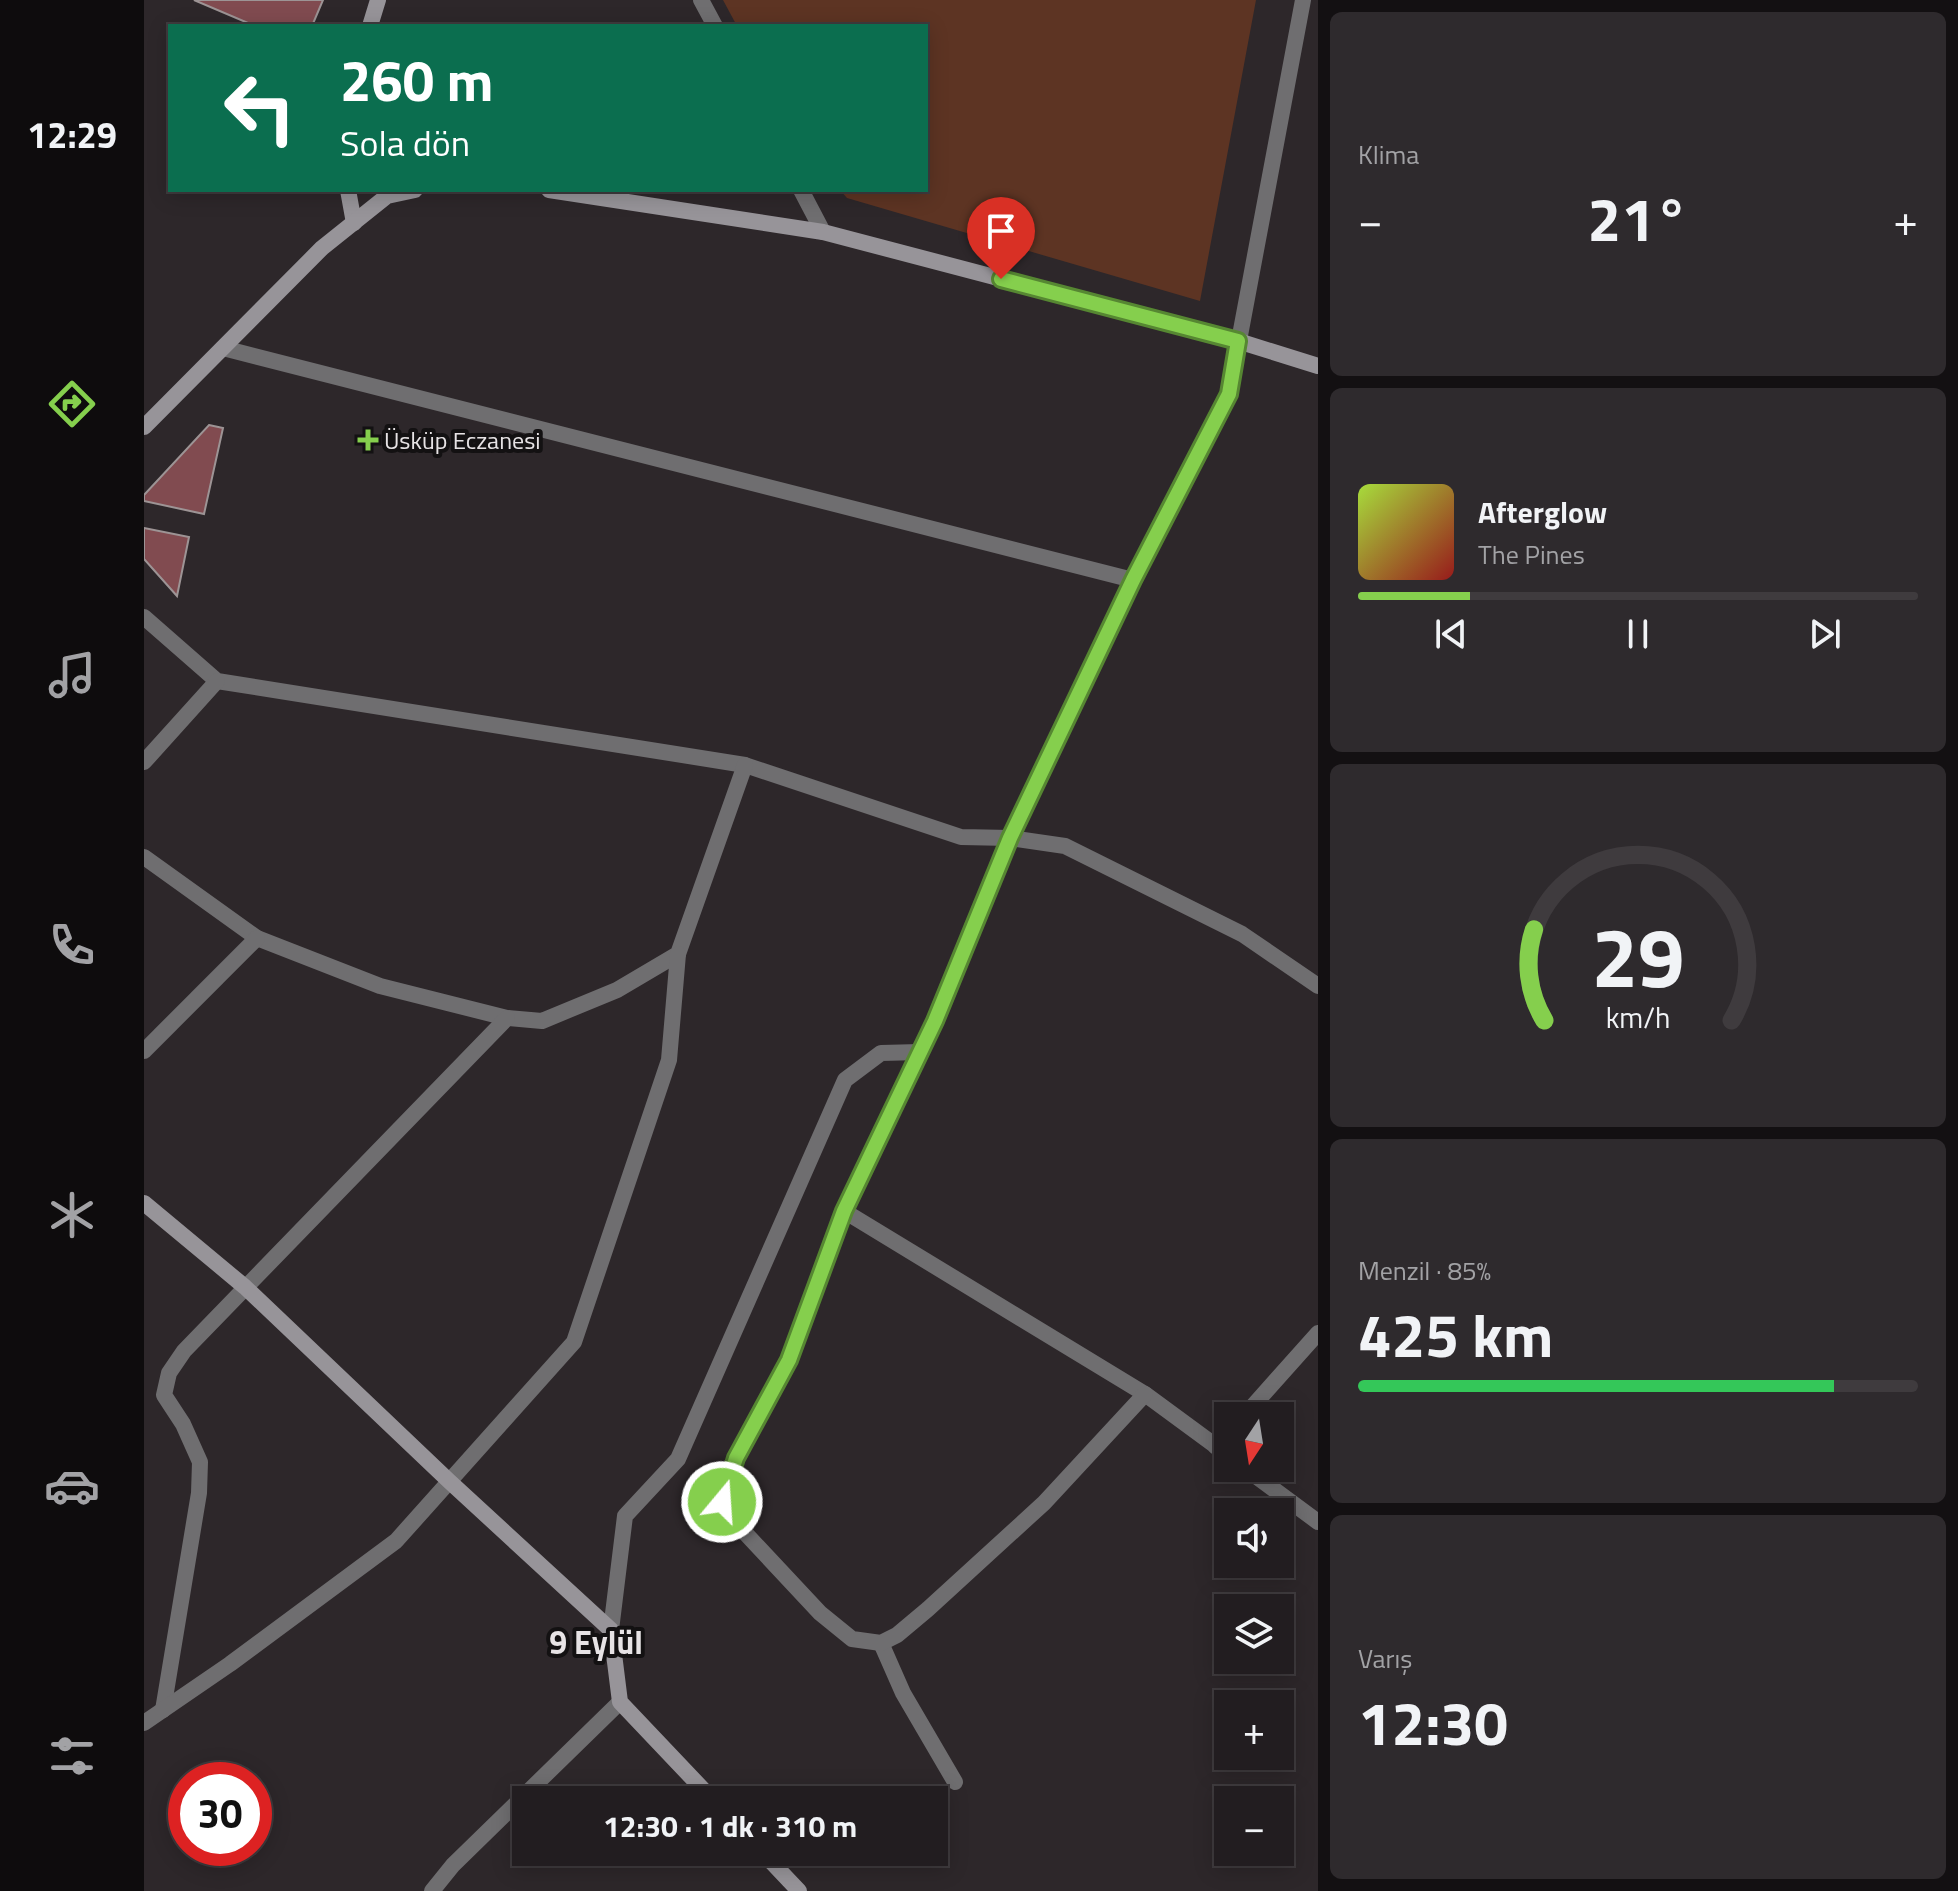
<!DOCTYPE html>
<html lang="tr">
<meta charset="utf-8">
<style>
body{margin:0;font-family:"Titillium Web",sans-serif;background:#2e2a2d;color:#f1f3f6;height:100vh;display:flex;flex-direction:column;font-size:30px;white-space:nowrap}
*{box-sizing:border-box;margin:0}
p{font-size:26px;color:#a2a2a5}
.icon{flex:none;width:44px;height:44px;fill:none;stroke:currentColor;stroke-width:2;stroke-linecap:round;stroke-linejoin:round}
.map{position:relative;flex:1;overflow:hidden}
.drawer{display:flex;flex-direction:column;gap:12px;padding:12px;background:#131012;width:640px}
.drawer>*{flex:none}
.hud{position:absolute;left:24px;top:24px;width:760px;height:168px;border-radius:0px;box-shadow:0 4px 20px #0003,0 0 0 2px #3f3b3e;background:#0b6e4f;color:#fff;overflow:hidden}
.needle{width:52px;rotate:192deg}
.buttons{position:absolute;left:1070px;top:1402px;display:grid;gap:16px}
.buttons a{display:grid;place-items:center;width:80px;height:80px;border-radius:0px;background:#221d20;box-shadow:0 4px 20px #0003,0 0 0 2px #3f3b3e;font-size:40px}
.speed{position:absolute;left:24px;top:1762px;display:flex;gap:16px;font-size:40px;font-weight:700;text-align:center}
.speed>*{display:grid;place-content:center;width:104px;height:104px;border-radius:50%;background:#221d20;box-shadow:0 4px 20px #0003,0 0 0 2px #3f3b3e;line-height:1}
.speed .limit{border:12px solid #d22;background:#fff;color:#111}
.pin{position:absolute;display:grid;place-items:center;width:68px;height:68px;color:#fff;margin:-82px -34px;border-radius:50% 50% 50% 0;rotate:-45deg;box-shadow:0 0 8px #0007}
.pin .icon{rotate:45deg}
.me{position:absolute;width:88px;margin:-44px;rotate:18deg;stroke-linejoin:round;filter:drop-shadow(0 0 6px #0008)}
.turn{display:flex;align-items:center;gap:28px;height:168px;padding:0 40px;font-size:36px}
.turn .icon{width:104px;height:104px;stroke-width:2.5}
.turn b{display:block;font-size:56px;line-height:68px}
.big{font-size:60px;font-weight:700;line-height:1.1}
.drawer .tile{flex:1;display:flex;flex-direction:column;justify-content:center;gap:12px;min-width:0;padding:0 28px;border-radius:12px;background:#2e2a2d}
.drawer .dial{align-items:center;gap:0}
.dial svg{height:208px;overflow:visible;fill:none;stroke:#3f3b3e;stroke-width:7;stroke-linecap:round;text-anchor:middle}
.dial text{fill:#f1f3f6;stroke:none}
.song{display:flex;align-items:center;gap:24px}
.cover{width:96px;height:96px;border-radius:12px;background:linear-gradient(135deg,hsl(80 70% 55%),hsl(0 70% 35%))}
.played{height:8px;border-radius:4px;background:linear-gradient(90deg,#85cf4d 20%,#3f3b3e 20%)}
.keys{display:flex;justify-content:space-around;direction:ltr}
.heat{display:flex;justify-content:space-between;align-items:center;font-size:44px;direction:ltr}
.charge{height:12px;border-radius:6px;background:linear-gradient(90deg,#34c759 85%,#3f3b3e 0)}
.trip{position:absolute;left:368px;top:1786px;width:436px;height:80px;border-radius:0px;background:#221d20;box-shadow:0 4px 20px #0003,0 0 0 2px #3f3b3e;font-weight:700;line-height:80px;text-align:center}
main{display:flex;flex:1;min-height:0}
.dock{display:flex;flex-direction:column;width:144px;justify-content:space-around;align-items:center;background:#0e0c0d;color:#a2a2a5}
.dock .icon{width:56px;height:56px}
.dock .active{color:#85cf4d}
.dock b{font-size:36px;color:#f1f3f6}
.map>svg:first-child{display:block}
.green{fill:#5d3423}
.building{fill:#814b50;stroke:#9d9495;stroke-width:2}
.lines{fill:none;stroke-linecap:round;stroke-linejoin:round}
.lane{stroke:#6f6e70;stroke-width:16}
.street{stroke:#6f6e70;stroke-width:16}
.secondary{stroke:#979499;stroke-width:16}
.route-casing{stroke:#568732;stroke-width:20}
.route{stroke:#85cf4d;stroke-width:14}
.poi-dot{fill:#85cf4d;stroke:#131112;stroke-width:3}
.labels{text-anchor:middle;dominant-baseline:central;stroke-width:8;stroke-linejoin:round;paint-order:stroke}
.poi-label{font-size:24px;fill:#e7e3e5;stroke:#131112;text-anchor:start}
.district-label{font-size:32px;font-weight:bold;fill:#e7e3e5;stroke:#131112}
</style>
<main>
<nav class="dock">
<b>12:29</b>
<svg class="icon active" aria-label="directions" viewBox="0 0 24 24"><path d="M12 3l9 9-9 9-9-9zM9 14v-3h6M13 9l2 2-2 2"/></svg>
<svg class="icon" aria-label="music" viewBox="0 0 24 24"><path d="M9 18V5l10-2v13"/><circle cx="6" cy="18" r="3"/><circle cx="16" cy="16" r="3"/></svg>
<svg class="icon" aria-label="phone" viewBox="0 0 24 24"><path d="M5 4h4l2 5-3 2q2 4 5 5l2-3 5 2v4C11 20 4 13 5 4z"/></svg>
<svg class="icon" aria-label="climate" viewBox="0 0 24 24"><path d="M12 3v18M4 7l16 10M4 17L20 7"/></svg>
<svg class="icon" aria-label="car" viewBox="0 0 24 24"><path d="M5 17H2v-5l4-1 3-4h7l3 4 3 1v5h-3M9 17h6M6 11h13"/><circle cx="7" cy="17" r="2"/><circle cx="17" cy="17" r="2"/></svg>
<svg class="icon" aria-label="filters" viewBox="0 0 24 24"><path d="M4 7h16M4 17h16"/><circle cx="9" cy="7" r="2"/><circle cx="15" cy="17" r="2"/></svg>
</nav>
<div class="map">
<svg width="1174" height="1891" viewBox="0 0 1174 1891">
<rect width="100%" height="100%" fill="#2d272a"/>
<!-- green -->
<polygon class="green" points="579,0 1112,0 1056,301 703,198 696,190 782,190 782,26 593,26"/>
<!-- building -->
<g class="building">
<polygon points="50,0 179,0 168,26 111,26"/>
<polygon points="65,425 79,428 60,514 0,501 0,495"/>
<polygon points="0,528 45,537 33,596 0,559"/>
</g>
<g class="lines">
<!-- lane -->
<polyline class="lane" points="737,1643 759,1693 811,1782"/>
<!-- street -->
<g class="street">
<polyline points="557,0 571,26"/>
<polyline points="657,190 679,232"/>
<polyline points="79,348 989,580"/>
<polyline points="0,617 73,681 601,765 817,837 866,838 921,846 1098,934 1174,986"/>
<polyline points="0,762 73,681"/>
<polyline points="0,857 113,938 236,986 363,1018 398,1021 473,990 534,954 601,765"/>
<polyline points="0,1051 113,938"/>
<polyline points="700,1211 1001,1394 1084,1455"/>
<polyline points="1001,1394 900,1503 784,1609 753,1635 737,1643 708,1639 676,1613 590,1521 578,1502 592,1458 645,1360 700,1211 791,1021 866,838 989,580 1085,394 1159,0"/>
<polyline points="1100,1416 1174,1333"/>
<polyline points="1072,1447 1084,1433"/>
<polyline points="1101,1468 1174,1522"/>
<polyline points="467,1630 481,1516 534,1459 701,1080 737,1053 776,1052"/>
<polyline points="19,1710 55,1493 56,1462 39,1424 20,1395 25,1373 40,1351 363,1018"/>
<polyline points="0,1723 86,1664 252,1541 430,1342 525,1060 534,954"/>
<polyline points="288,1891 309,1865 476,1702"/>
</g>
<!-- secondary -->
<g class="secondary">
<polyline points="226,26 234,0"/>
<polyline points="204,190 210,223"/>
<polyline points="405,190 679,232 1094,341 1174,366"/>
<polyline points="0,427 178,248 243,196 271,190"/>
<polyline points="0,1203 101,1287 305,1481 467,1630 476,1702 569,1800"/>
<polyline points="618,1852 655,1891"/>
</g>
</g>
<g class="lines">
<!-- route casing -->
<g class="route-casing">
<polyline id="route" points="578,1502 592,1458 645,1360 700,1211 791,1021 866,838 989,580 1085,394 1094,341 857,279"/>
</g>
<!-- route -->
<use href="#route" class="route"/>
</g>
<!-- markers -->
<path class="poi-dot" d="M220 428h8v8h8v8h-8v8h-8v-8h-8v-8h8z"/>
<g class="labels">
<!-- poi labels -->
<g class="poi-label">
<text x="240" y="440">Üsküp Eczanesi</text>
</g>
<!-- district labels -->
<g class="district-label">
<text x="452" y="1642">9 Eylül</text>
</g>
</g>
</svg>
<div class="buttons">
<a><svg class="needle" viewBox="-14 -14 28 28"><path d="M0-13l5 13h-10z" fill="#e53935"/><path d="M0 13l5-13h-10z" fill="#a2a2a5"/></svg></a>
<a><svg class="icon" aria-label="sound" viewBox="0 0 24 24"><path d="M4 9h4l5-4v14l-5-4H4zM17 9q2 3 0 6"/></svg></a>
<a><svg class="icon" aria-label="layers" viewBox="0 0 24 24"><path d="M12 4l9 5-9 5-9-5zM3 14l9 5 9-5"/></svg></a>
<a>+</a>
<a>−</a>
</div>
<div class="speed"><div class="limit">30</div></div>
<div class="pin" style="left:857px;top:279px;background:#d93025"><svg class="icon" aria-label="arrive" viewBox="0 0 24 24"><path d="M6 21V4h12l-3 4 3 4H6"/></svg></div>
<svg class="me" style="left:578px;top:1502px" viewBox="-20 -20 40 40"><circle r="17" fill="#85cf4d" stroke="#fff" stroke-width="3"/><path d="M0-11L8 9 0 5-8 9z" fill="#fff"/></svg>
<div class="trip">12:30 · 1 dk · 310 m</div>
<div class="hud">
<div class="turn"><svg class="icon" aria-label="left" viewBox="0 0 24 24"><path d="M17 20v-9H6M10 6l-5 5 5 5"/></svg><div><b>260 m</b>Sola dön</div></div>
</div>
</div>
<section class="drawer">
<div class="tile"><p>Klima</p>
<div class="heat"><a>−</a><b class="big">21°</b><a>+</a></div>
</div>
<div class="tile">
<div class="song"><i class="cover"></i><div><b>Afterglow</b><p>The Pines</p></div></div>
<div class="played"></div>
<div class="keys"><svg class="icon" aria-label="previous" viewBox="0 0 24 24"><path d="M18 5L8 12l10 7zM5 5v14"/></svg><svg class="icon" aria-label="pause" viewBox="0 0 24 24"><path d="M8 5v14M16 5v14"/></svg><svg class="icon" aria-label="next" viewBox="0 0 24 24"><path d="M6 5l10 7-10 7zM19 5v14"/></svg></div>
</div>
<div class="tile dial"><svg viewBox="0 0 100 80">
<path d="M14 69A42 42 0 1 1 86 69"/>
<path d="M14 69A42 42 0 0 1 10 34" stroke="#85cf4d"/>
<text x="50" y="56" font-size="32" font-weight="700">29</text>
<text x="50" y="72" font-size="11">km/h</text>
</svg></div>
<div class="tile"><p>Menzil · 85%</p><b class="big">425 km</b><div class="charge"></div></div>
<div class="tile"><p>Varış</p><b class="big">12:30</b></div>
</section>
</main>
